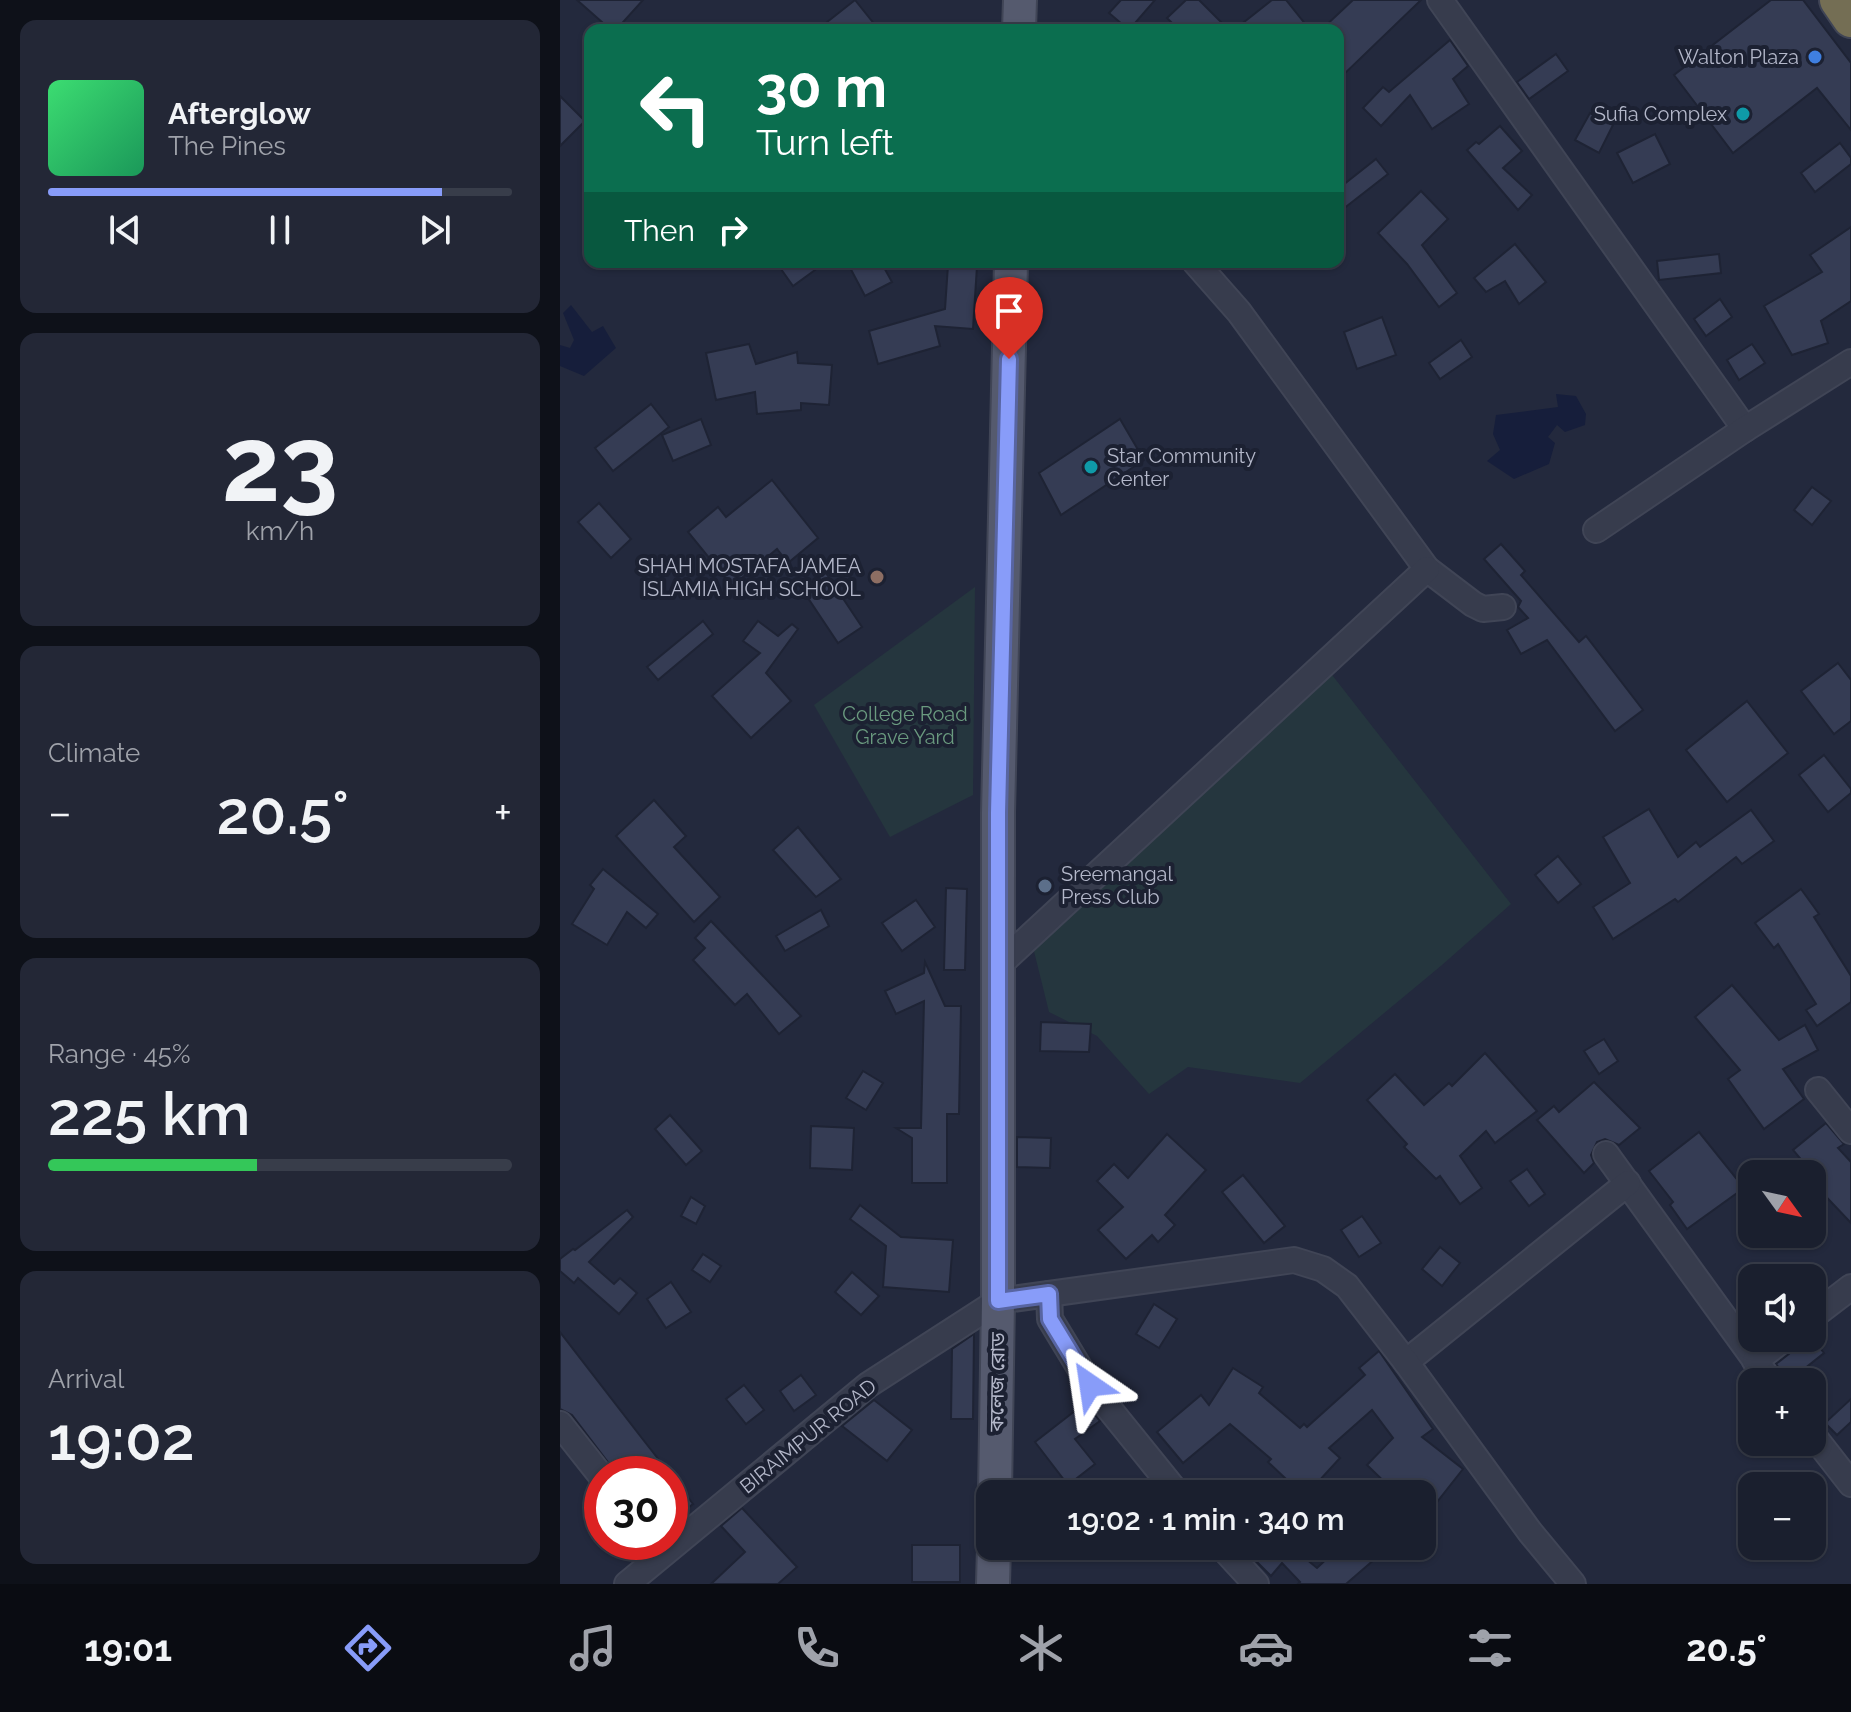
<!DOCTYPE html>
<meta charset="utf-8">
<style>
body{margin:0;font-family:Raleway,"Noto Sans Bengali",sans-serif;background:#232736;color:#f1f3f6;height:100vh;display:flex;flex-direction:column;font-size:30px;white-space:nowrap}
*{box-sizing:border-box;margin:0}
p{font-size:26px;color:#9fa2aa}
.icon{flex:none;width:44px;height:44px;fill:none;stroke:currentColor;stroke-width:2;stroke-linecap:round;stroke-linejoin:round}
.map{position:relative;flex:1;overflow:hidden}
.details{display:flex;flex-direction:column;gap:20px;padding:20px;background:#0e1119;width:560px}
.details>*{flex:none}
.guide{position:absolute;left:24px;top:24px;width:760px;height:244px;border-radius:16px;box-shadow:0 2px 6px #0004,0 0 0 2px #383d4a;background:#0b6e4f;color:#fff;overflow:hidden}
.needle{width:52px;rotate:123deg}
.fabs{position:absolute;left:1178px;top:1160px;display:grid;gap:16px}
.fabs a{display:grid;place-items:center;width:88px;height:88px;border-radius:16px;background:#1a1f2e;box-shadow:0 2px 6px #0004,0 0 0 2px #383d4a;font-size:40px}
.speed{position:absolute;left:24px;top:1456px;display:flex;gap:16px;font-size:40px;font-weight:700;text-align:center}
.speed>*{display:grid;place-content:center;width:104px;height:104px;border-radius:50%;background:#1a1f2e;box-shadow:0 2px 6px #0004,0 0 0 2px #383d4a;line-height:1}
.speed .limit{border:12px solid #d22;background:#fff;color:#111}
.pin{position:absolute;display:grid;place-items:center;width:68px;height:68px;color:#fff;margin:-82px -34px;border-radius:50% 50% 50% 0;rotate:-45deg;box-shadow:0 0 8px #0007}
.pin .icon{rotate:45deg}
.me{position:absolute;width:88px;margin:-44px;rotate:328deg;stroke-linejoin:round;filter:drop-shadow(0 0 6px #0008)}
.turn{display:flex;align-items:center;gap:28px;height:168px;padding:0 40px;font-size:36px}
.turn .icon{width:104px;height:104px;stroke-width:2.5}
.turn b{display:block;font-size:56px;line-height:68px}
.then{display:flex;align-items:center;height:76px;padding:0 40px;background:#0003;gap:16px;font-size:30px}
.big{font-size:60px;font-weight:600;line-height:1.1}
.details .widget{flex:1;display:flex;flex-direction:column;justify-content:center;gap:12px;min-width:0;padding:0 28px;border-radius:16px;background:#232736}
.details .dial{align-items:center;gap:0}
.dial b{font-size:104px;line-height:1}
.song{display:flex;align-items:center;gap:24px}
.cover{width:96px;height:96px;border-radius:12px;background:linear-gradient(135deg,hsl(140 70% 55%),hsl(150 70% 35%))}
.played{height:8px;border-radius:4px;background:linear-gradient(90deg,#889cf9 85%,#383d4a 85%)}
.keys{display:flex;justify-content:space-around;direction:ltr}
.heat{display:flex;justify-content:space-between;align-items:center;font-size:44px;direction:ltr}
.charge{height:12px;border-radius:6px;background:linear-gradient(90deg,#34c759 45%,#383d4a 0)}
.trip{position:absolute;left:416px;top:1480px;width:460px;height:80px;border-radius:16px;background:#1a1f2e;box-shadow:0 2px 6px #0004,0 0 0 2px #383d4a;font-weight:600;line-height:80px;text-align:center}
.tab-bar{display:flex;height:128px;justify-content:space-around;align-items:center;background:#0a0c12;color:#9fa2aa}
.tab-bar .icon{width:56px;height:56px}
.tab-bar .active{color:#889cf9}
.tab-bar b{font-size:36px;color:#f1f3f6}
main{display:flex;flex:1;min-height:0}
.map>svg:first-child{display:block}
.green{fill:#25363e}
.water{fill:#161e3b}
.building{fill:#353c54;stroke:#1e2334;stroke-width:2}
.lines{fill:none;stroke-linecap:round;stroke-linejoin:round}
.minor-casing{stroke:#404556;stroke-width:28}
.major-casing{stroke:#404556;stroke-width:36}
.highway-casing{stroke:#3f4455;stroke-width:40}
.minor{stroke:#373c4d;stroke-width:24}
.major{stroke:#555a6e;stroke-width:32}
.highway{stroke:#746e54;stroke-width:36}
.route-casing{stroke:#5865a2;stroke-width:20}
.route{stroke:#889cf9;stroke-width:14}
.shop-dot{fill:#3f7fe0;stroke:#1c2132;stroke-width:3}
.culture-dot{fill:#0f9aa8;stroke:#1c2132;stroke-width:3}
.education-dot{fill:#8d6e63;stroke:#1c2132;stroke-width:3}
.service-dot{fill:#5c6f8a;stroke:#1c2132;stroke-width:3}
.labels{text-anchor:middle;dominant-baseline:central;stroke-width:8;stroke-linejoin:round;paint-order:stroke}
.poi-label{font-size:20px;fill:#b3b7c9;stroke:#1c2132;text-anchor:end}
.park-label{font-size:20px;fill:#6a9a7f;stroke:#1c2132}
.street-label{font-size:20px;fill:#b3b7c9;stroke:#1c2132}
</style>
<main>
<section class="details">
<div class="widget">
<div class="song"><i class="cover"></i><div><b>Afterglow</b><p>The Pines</p></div></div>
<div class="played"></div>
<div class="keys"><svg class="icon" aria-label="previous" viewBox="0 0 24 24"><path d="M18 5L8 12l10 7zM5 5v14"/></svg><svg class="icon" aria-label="pause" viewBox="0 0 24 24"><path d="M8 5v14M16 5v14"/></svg><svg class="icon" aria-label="next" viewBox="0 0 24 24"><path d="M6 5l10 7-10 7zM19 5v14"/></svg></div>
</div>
<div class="widget dial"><b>23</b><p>km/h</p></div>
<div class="widget"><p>Climate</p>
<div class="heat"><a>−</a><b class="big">20.5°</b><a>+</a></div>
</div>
<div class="widget"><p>Range · 45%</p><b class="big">225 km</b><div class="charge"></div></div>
<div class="widget"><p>Arrival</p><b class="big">19:02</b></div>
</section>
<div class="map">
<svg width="1291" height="1584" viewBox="0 0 1291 1584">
<rect width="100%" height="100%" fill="#23293d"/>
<!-- green -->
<g class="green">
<polygon points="415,587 413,795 330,837 254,705"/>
<polygon points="769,671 951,904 882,965 740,1083 628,1067 589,1094 537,1036 489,1012 470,935"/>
</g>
<!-- water -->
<g class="water">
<polygon points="11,305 32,332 43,326 56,348 24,376 0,366 0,345 10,348 14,340 3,313"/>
<polygon points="996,394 1016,396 1026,414 1025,425 1005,432 997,425 988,437 995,443 989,464 954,479 927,461 940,450 933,434 936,415 998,407"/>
</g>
<!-- building -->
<g class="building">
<polygon points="17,0 83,0 56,30 51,30"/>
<polygon points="295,0 319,30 257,30"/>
<polygon points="561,0 595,0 569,30 549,13"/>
<polygon points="626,0 639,0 669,30 619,30 607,18"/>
<polygon points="712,0 726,0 750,30 674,30"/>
<polygon points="793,0 861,0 778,80 778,30 761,30"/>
<polygon points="1211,0 1243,0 1291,63 1291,130 1257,88 1173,153 1114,75"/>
<polygon points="890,40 908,66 893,79 909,104 872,129 850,95 821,126 803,108 823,87 829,92"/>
<polygon points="996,54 1008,71 969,99 957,82"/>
<polygon points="0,96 25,121 0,146"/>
<polygon points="1030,113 1053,125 1039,153 1015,140"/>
<polygon points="940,126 962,151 943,168 972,195 958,210 907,150 916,142 919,144"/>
<polygon points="1095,134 1110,164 1073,183 1057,153"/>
<polygon points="1280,143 1291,158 1291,164 1255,192 1241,173"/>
<polygon points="816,159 828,174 778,213 778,189"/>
<polygon points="861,191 888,219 862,245 897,293 879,307 847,264 818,233"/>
<polygon points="1291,227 1291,301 1261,321 1268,343 1232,355 1204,306 1262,272 1250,255"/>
<polygon points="955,244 986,282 959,304 945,281 926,292 914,278"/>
<polygon points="1159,254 1161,273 1099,280 1097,261"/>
<polygon points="216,262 266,262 233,286"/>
<polygon points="287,262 321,262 332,282 305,296"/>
<polygon points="388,265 417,266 413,329 375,326 380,346 318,364 309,331 385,309"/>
<polygon points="1160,299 1172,317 1146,336 1134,319"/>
<polygon points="822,317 836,355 797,369 784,332"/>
<polygon points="901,340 912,357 880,379 869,363"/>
<polygon points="189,344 196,364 237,352 238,363 272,365 269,405 241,403 241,410 197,414 195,392 156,400 146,353"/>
<polygon points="1192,344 1205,363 1179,380 1167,360"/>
<polygon points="91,404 109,427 53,471 35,448"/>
<polygon points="141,419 151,445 113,461 102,435"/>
<polygon points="560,419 584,460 501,515 479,473"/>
<polygon points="212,480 258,538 228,563 217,549 172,586 128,532 158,507 166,517"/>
<polygon points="1252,487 1271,501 1252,525 1234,510"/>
<polygon points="39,503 71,539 51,558 18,522"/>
<polygon points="941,544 965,571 961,575 1019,642 1026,636 1083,710 1055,731 987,640 961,654 947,630 968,618 958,607 961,601 924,559"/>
<polygon points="266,573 302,627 278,643 242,589"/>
<polygon points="143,621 153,634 98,680 87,667"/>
<polygon points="198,621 218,636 232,624 238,629 206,673 231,701 191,738 152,696 200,653 183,641"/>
<polygon points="1278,663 1291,680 1291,721 1274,734 1241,691"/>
<polygon points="1187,701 1228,753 1167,802 1126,750"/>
<polygon points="1264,755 1291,789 1291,793 1268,812 1239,775"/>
<polygon points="94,800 126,836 114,847 160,897 134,922 56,836"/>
<polygon points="1089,809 1118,857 1136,842 1140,847 1191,810 1214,841 1182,864 1176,857 1118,902 1115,899 1053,939 1033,907 1070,883 1043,837"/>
<polygon points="238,827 281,879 256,897 213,850"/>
<polygon points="998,856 1021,884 998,903 975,875"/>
<polygon points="43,869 98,914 86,928 67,912 47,945 12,924 34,889 30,885"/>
<polygon points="386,888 407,889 405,970 384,970"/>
<polygon points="1241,889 1259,914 1254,917 1291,976 1291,1002 1257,1026 1246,1010 1256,1004 1218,944 1214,948 1195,923"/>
<polygon points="356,900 375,927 342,951 322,923"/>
<polygon points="261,910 269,926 225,951 216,936"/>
<polygon points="151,921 241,1016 219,1034 187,994 175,1005 133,960 145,948 135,938"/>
<polygon points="365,962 385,1006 401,1006 399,1114 387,1114 387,1183 352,1183 352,1138 336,1128 361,1128 364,1001 336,1014 325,991 364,973"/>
<polygon points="1172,985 1219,1040 1245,1025 1258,1050 1223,1069 1244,1099 1204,1129 1168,1079 1180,1070 1135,1017"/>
<polygon points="481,1022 531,1024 529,1052 480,1051"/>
<polygon points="1044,1039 1058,1061 1039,1074 1024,1051"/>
<polygon points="925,1053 977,1111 935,1143 926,1131 900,1156 922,1188 900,1204 880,1176 876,1179 844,1147 847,1144 807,1100 835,1074 864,1105 889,1083 892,1086"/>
<polygon points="303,1071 323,1083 306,1110 286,1098"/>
<polygon points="1034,1082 1080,1128 1059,1145 1045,1139 1037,1142 1031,1155 1034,1163 1024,1173 977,1120 994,1106 999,1112"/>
<polygon points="110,1115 142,1151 126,1165 95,1129"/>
<polygon points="1266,1123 1284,1144 1278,1148 1291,1162 1291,1223 1255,1185 1259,1181 1233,1150"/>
<polygon points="251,1126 294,1128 292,1170 250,1168"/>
<polygon points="1139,1132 1184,1188 1127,1229 1110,1205 1113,1202 1089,1171"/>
<polygon points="607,1134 646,1170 605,1215 615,1225 598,1242 592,1235 566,1259 538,1230 563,1207 537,1181 554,1164 568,1178"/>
<polygon points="457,1137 491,1138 490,1168 457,1167"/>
<polygon points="967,1169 985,1194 969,1206 950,1181"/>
<polygon points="683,1175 725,1226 704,1243 662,1192"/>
<polygon points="131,1197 145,1206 136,1224 121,1216"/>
<polygon points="300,1205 341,1237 393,1240 389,1292 323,1287 326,1246 290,1219"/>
<polygon points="67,1210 73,1217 29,1262 54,1284 60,1278 77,1293 59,1314 18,1278 14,1283 0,1271 0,1259 13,1249 15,1250"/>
<polygon points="802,1216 821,1243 799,1257 781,1230"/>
<polygon points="880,1247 900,1263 882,1286 862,1269"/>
<polygon points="143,1254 161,1266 150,1282 132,1270"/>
<polygon points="292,1272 319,1296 301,1315 275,1292"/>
<polygon points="111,1282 131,1312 106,1328 87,1299"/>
<polygon points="594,1304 617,1319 599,1348 576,1334"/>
<polygon points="0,1332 81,1437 110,1474 57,1474 12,1415 0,1409"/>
<polygon points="414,1334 413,1419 391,1419 392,1349"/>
<polygon points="1240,1338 1252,1338 1264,1353 1229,1381 1216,1364 1235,1349"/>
<polygon points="819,1351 873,1429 862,1437 903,1469 862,1521 862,1494 837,1494 807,1465 833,1438 812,1410 769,1448 780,1458 747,1494 742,1494 708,1462 711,1459 670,1424 623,1463 597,1432 641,1395 649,1405 673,1368 703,1387 699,1393 740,1428 744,1424 747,1427 805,1375 799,1368"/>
<polygon points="241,1375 256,1395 234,1411 220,1391"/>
<polygon points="184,1385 204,1410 186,1424 166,1399"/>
<polygon points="1291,1399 1291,1422 1277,1435 1265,1423"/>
<polygon points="314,1400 352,1430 327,1461 282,1426"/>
<polygon points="523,1400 540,1421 515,1439 535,1464 508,1485 475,1442 516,1410 514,1407"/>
<polygon points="110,1474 133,1504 110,1522"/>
<polygon points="182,1508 237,1567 218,1584 151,1584 185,1552 161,1526"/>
<rect x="352" y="1545" width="48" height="37"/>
<polygon points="681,1546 736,1546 734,1549 757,1568 772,1554 775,1557 789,1546 830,1546 786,1584 738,1584 740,1582 722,1563 711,1576"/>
</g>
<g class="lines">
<!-- minor casing -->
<g class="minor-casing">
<g id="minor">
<polyline points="880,0 1185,429"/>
<polyline points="635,262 679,312 867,569 913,604 923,609 943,607"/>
<polyline points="1036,530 1185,429 1291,362"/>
<polyline points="439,965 867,569"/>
<polyline points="1258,1090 1291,1131"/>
<polyline points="1046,1154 1211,1382"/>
<polyline points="489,1294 490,1319 530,1385 618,1494"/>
<polyline points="1252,1317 1291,1287"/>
<polyline points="1195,1361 1225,1338"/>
<polyline points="846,1362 1068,1183"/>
<polyline points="0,1424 42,1477"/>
<polyline points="1252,1434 1291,1484"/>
<polyline points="661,1546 696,1584"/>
<polyline points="67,1584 308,1385 438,1301 734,1260 763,1269 787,1286 846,1362 970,1532 1013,1584"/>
</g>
</g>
<!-- major casing -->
<g class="major-casing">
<g id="major">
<polyline points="459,30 460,0"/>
<polyline points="435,1494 438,1301 438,813 451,262"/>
<polyline points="433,1584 434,1546"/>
</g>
</g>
<!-- highway casing -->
<g class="highway-casing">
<polyline id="highway" points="1278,0 1291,19"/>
</g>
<!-- minor -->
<use href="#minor" class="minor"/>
<!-- major -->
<use href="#major" class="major"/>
<!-- highway -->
<use href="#highway" class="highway"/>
</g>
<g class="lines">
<!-- route casing -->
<g class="route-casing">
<polyline id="route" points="449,359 438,813 438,1301 489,1294 490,1319 530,1385"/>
</g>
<!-- route -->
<use href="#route" class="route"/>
</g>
<!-- markers -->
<circle class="shop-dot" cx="1255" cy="57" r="8"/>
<g class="culture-dot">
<circle cx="1183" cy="114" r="8"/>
<circle cx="531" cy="467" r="8"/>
</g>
<circle class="education-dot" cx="317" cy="577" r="8"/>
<circle class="service-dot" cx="485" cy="886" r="8"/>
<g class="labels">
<!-- poi labels -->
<g class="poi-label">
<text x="1239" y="57">Walton Plaza</text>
<text x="1167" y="114">Sufia Complex</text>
<text x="547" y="456" text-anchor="start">Star Community<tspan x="547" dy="23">Center</tspan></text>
<text x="301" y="566">SHAH MOSTAFA JAMEA<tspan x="301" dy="23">ISLAMIA HIGH SCHOOL</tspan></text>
<text x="501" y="874" text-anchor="start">Sreemangal<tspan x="501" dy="23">Press Club</tspan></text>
</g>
<!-- park labels -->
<g class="park-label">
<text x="345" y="714">College Road<tspan x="345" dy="23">Grave Yard</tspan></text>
</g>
<!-- street labels -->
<g class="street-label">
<text transform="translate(437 1382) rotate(-89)">কলেজ রোড</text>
<text transform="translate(248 1436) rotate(-39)">BIRAIMPUR ROAD</text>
</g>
</g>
</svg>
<div class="fabs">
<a><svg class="needle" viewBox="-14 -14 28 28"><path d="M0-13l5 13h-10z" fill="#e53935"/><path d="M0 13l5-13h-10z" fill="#9fa2aa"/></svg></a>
<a><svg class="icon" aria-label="sound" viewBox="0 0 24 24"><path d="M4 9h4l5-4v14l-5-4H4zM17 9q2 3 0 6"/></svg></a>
<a>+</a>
<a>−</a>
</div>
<div class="speed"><div class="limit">30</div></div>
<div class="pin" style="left:449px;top:359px;background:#d93025"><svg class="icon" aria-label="arrive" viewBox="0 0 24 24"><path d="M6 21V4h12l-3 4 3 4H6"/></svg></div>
<svg class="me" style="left:530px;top:1385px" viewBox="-20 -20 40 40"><path d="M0-17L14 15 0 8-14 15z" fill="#889cf9" stroke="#fff" stroke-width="4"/></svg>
<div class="trip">19:02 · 1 min · 340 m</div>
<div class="guide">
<div class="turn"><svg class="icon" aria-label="left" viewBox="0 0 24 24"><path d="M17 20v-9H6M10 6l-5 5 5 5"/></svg><div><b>30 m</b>Turn left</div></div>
<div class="then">Then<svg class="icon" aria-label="right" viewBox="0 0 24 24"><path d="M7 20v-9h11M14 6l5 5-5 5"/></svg></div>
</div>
</div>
</main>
<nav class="tab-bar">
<b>19:01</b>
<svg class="icon active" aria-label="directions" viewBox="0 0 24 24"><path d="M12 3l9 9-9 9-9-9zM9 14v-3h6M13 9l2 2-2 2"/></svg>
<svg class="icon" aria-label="music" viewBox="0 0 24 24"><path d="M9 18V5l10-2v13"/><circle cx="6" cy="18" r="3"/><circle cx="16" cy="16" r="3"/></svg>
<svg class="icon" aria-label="phone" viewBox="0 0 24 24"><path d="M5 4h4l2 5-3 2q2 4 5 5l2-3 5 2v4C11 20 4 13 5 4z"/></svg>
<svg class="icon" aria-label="climate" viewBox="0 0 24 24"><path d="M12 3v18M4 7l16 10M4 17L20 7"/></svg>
<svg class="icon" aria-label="car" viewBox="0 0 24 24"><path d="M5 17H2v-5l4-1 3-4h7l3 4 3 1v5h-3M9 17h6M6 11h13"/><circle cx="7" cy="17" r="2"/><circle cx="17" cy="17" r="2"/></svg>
<svg class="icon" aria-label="filters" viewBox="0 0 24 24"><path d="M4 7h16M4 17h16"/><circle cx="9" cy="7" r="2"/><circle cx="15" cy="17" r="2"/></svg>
<b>20.5°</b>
</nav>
